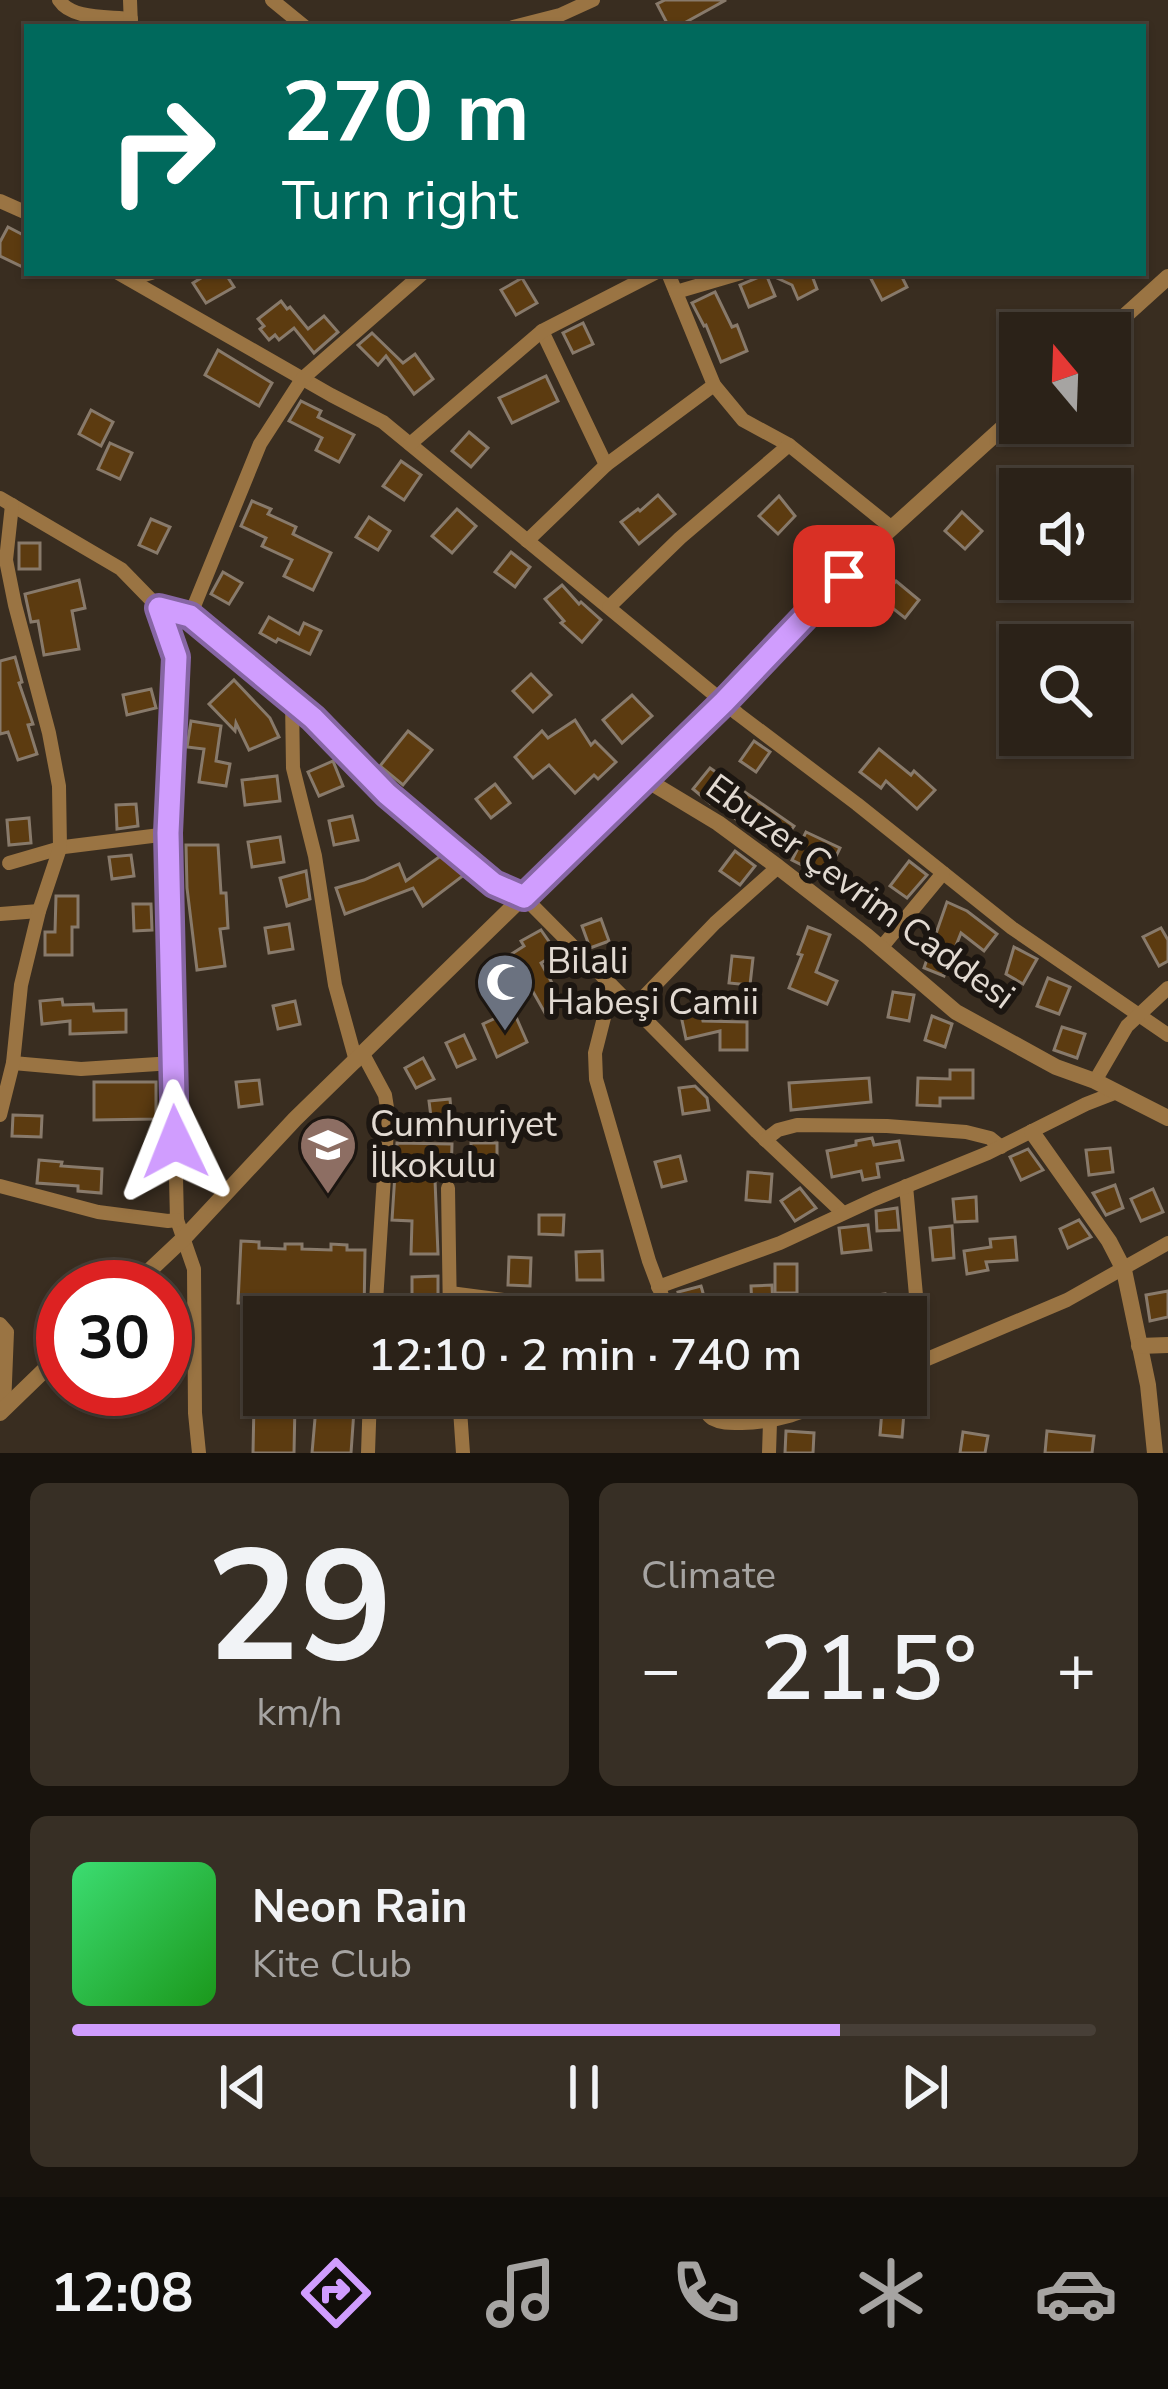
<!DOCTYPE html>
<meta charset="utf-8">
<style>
body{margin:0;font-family:"Nunito Sans",sans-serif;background:#372f25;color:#f1f3f6;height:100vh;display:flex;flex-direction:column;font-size:45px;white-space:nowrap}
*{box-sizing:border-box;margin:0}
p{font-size:39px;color:#a6a4a2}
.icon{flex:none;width:66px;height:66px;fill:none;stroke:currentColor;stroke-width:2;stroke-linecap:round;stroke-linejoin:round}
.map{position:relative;height:1453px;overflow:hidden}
.details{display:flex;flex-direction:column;gap:30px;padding:30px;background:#18130d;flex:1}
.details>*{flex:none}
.banner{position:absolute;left:24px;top:24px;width:1122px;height:252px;border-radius:0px;box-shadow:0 3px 9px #0004,0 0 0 3px #473f37;background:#00695c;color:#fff;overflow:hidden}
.needle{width:78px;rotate:341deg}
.controls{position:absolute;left:999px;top:312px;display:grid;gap:24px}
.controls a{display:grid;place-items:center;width:132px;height:132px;border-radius:0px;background:#2b2218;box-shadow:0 3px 9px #0004,0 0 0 3px #473f37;font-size:60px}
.speed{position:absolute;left:36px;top:1260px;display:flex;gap:24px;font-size:60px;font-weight:700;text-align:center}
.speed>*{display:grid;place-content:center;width:156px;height:156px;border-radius:50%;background:#2b2218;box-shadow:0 3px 9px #0004,0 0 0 3px #473f37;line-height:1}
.speed .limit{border:18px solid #d22;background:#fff;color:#111}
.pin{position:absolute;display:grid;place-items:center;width:102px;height:102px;color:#fff;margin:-51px;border-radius:24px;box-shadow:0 6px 18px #0006}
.me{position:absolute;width:132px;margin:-66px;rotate:358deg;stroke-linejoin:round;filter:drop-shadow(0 0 9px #0008)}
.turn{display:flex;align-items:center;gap:42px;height:252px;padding:0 60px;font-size:54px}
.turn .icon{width:156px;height:156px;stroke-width:2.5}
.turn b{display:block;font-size:84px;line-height:102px}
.big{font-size:90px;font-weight:600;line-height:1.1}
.details .widget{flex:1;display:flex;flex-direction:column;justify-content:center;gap:18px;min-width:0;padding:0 42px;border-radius:18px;background:#372f25}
.details .dial{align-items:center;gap:0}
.dial b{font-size:156px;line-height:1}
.song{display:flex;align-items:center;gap:36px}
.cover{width:144px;height:144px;border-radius:18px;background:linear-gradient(135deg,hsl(140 70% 55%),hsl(120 70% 35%))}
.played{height:12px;border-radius:6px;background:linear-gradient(90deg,#d09dfe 75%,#473f37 75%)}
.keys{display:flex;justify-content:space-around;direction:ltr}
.heat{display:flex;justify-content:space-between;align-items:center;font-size:66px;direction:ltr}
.details .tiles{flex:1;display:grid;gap:30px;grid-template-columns:1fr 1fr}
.widget:last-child{grid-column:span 2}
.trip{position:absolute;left:243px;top:1296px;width:684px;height:120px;border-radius:0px;background:#2b2218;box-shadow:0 3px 9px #0004,0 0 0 3px #473f37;font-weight:600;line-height:120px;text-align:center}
.dock{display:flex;height:192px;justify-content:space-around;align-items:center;background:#110e0a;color:#a6a4a2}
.dock .icon{width:84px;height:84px}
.dock .current{color:#d09dfe}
.dock b{font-size:54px;color:#f1f3f6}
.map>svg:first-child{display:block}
.building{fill:#5c3b10;stroke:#887a6b;stroke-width:3}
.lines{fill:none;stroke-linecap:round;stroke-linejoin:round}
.minor{stroke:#9a7443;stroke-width:14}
.tertiary{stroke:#9a7443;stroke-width:16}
.route-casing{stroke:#8766a5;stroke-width:30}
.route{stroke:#d09dfe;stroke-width:21}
.labels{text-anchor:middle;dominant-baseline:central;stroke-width:12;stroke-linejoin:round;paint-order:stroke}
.street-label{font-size:36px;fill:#e2dad2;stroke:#1c1611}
.poi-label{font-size:36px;fill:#e2dad2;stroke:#1c1611;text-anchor:start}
</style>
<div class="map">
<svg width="1168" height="1453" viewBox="0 0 1168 1453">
<rect width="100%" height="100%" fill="#392d20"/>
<!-- building -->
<g class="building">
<polygon points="665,0 726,0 677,27 669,27 657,4"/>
<polygon points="8,227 27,237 27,269 0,256 0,242"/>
<polygon points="209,273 225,273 234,287 206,303 193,283"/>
<polygon points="766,273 811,273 817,289 798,299 792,285"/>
<polygon points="868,273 900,273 907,287 882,300"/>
<polygon points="766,274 775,296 749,307 740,285"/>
<polygon points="522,278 537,303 516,315 501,290"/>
<polygon points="715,292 732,327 737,325 747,351 721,362 706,325 704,326 692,303"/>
<polygon points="281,301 287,309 290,307 308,329 324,316 338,332 314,353 294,328 279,340 275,335 269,340 260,329 264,326 258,319"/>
<polygon points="583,323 593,344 573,353 563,333"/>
<polygon points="372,333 403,363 415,354 433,379 414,394 386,356 378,365 358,345"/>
<polygon points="218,350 272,383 259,406 205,375"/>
<polygon points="546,376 558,401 512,423 499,398"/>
<polygon points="301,401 321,411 318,417 354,435 339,462 316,450 322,438 289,421"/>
<polygon points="91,410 113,422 101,446 79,434"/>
<polygon points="469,432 488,448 471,467 452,451"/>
<polygon points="110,443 132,453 120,479 98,469"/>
<polygon points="401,461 421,475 404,500 383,486"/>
<polygon points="658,495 675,514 639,544 621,522 638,509 640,511"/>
<polygon points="779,496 795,516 778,534 759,516"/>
<polygon points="252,501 271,509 268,514 296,527 293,534 331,553 313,590 284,576 292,560 262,546 266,538 241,526"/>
<polygon points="457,509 476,526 452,553 432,536"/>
<polygon points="962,512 982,531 965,549 945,531"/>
<polygon points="369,517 390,531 378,550 356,537"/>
<polygon points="151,519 170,527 157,553 139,545"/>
<rect x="19" y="543" width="21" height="26"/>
<polygon points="511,552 530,567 515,587 495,572"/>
<polygon points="223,572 242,583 229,604 211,594"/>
<polygon points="79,580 85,608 72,611 79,649 44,655 38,621 31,622 25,594"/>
<polygon points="896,581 919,600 905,618 881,599"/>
<polygon points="562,585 579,604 581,602 601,620 582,642 561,623 564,621 545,599"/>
<polygon points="269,617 299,634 304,623 321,631 310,654 278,639 276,642 260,633"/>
<polygon points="15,657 22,682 19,683 33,724 28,725 37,754 18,760 8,732 0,734 0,661"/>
<polygon points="531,674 551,695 533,712 513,691"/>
<polygon points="234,680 270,718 279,737 249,750 236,723 235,731 209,704"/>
<polygon points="151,689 156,708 127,715 123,695"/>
<polygon points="632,695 652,716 622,743 603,720"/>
<polygon points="575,720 591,745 595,741 616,762 598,779 594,775 575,793 549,765 533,778 515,757 542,731 548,738"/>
<polygon points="191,721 221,726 216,761 230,764 226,786 199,782 204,749 187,747"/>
<polygon points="408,731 432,750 403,785 380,766"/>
<polygon points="754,741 770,752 756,772 740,761"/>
<polygon points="879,749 911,775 914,771 935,790 917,809 886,781 881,788 860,772"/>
<polygon points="333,761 343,786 319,796 308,772"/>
<polygon points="710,768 794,826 777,849 736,819 741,814 714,798 710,803 693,789"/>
<polygon points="277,776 280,801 245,805 242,780"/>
<polygon points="495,784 510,803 491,818 476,799"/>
<polygon points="136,804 138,826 117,829 116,805"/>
<polygon points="352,816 358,840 334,845 329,821"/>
<polygon points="29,818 31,843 9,845 7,820"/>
<polygon points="806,832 840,848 826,877 792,860"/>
<polygon points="280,837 284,862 252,867 248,842"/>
<polygon points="186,845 218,845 221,893 226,893 228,928 220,929 225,966 197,970 187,888"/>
<polygon points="735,851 755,866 740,885 720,871"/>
<polygon points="131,855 134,876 112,879 109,857"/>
<polygon points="442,855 464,875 423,906 413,888 345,914 336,888 364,880 399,864 406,881"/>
<polygon points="909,861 927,875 907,898 890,886"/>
<polygon points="306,871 310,899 287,906 280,878"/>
<polygon points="56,896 78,896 78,927 72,927 72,955 45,955 45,932 55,932"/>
<polygon points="947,902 967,911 997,934 984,951 961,933 944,976 924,968"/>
<polygon points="133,904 151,904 152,930 134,931"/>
<polygon points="601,919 609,941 590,948 582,926"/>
<polygon points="289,924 293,949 269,953 265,928"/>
<polygon points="808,927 830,935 816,972 837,981 827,1004 789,988 802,955 798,954"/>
<polygon points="1161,928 1168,940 1168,961 1159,966 1143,937"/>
<polygon points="541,930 557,953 541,963 563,1003 545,1013 523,974 514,979 502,960 524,946 521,941"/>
<polygon points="1014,947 1037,959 1023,984 1006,974"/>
<polygon points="732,956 753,958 750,985 729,983"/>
<polygon points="1048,978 1070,987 1059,1014 1037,1006"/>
<polygon points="893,992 914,995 909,1021 888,1017"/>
<polygon points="62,999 63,1005 93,1004 94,1011 126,1010 126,1032 70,1034 70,1021 42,1024 40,1001"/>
<polygon points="295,1001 300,1024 278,1029 273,1006"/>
<polygon points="700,1006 703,1021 747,1022 747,1050 720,1050 720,1031 686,1039 680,1011"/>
<polygon points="513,1010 527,1042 497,1057 483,1024"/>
<polygon points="932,1016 952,1024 945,1047 925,1040"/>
<polygon points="1062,1027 1085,1034 1077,1058 1054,1050"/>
<polygon points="464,1035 475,1059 457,1067 446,1043"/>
<polygon points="423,1058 434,1079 416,1088 405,1068"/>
<polygon points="950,1070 973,1070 973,1098 940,1098 940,1106 917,1105 918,1078 950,1079"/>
<polygon points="869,1078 871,1102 791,1110 789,1083"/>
<polygon points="259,1080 262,1104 239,1107 236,1082"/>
<polygon points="94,1082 156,1082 156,1119 94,1120"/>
<polygon points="695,1086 707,1098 709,1110 683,1114 679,1088"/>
<polygon points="450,1099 452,1122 432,1125 429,1101"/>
<polygon points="13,1115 42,1116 41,1137 12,1136"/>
<polygon points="872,1138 874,1145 899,1141 903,1160 877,1164 879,1177 863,1180 861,1171 832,1177 827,1151 856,1145 856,1141"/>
<polygon points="397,1143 452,1144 451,1177 435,1180 438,1254 411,1254 412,1221 392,1220"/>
<rect x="471" y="1143" width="26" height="25"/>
<polygon points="1110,1148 1113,1172 1089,1175 1086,1150"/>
<polygon points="1028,1149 1043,1170 1021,1180 1010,1157"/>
<polygon points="680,1156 686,1181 662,1187 655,1162"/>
<polygon points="39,1160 62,1162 61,1166 102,1169 101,1193 78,1191 78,1186 37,1183"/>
<polygon points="748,1172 772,1174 770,1202 746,1200"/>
<polygon points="1115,1185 1123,1208 1106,1215 1093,1193"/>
<polygon points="800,1188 816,1208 795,1221 781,1201"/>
<polygon points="1153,1189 1163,1212 1141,1221 1131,1199"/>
<polygon points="976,1197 977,1221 955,1222 953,1199"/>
<polygon points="897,1208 899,1230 877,1231 876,1211"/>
<polygon points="539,1215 564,1215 563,1235 539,1234"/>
<polygon points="1079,1220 1091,1237 1068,1248 1060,1229"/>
<polygon points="868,1225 871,1250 842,1253 839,1228"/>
<polygon points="952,1226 954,1258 933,1260 930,1228"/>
<polygon points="1015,1237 1017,1260 986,1262 988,1270 967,1274 964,1251 991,1247 990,1239"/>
<polygon points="241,1241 259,1242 259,1248 285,1249 285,1244 302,1244 302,1249 331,1250 331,1244 347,1245 347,1250 365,1250 364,1317 242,1316 243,1303 238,1303"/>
<polygon points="602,1251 603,1280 577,1280 576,1252"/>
<polygon points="509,1257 531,1258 530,1286 508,1285"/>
<rect x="775" y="1264" width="22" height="29"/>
<polygon points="438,1276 438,1299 412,1299 412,1277"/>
<polygon points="772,1285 773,1308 752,1309 751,1286"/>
<polygon points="701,1286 707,1307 684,1313 678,1292"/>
<polygon points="1168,1291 1168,1317 1150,1321 1146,1295"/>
<polygon points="885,1294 887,1316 863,1317 861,1297"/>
<polygon points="259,1397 292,1398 292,1404 295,1404 294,1453 253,1453 254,1403 259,1404"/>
<polygon points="316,1407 354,1410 351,1453 312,1453"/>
<polygon points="882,1410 904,1412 902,1437 880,1435"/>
<polygon points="786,1431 814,1433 813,1453 785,1453"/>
<polygon points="1047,1431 1094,1436 1092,1453 1045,1453"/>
<polygon points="963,1432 988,1436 985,1453 960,1453"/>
</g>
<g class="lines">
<!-- minor -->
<g class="minor">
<path d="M 59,0 C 72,20 108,16 131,19"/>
<polyline points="130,0 131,27"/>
<polyline points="272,0 305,27"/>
<polyline points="513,27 560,15 593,0"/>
<polyline points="0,201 27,213"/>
<polyline points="118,273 331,395 383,422 738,714 857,804 1012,928 1168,1035"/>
<polyline points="668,273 714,385 743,420 789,445 892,528"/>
<polyline points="144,275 151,273"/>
<polyline points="676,292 741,273"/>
<polyline points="542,331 606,465"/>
<polyline points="410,444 542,331 655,273"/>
<polyline points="0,498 121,569 159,608 176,657 168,834 177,1220 194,1269 195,1413 199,1453"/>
<polyline points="527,541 606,465 714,385"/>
<polyline points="609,607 680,538 789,445"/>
<polyline points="159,608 190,616 313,718 387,793 452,849 493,884 524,897 757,1132 843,1213"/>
<polyline points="190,616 260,444 302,379 423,273"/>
<polyline points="292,700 293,768 315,856 335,985 356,1061"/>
<polyline points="9,863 64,847 168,834"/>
<polyline points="0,914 39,911"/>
<polyline points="881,948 943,873"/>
<polyline points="612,986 595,1053 596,1079 649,1261 670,1317"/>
<polyline points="633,1008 715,923 778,867"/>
<polyline points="363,1054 385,1095 388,1114 375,1317"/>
<polyline points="13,1063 81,1069 173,1063"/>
<polyline points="1095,1081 1127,1026 1168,988"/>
<polyline points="0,1115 13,1063 21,985 39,911 60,848 59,786 49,733 15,605 6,560 12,505"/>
<polyline points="765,1140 778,1130 797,1125 887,1126 966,1132 990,1138 1001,1147"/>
<polyline points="0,1186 98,1212 168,1221 177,1220"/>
<polyline points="906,1186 922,1361"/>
<polyline points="448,1188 450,1317"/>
<polyline points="658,1287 780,1243 875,1199 988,1153 1086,1104 1117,1092"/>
<polyline points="450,1293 558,1307 667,1317"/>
<polyline points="0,1324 7,1332 4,1407"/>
<polyline points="906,1368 1067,1300 1168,1243"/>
<polyline points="459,1395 463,1453"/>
<path d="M 698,1395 C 701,1404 705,1414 713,1419 C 722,1424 732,1423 742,1423 C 782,1422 808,1410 845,1395"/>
<polyline points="368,1453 370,1395"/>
<polyline points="769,1453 770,1422"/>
</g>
<!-- tertiary -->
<g class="tertiary">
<polyline points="1106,333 1168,277"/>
<polyline points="645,779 718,823 778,867 867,936 956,1012 1056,1067 1095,1081 1168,1118"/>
<polyline points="1032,1132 1109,1241 1124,1270 1148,1385 1155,1453"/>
<polyline points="132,1287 184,1238 295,1119 723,702 873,545 1020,412"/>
<polyline points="1139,1346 1168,1345"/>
<polyline points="0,1413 63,1352"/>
</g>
</g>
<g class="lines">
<!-- route casing -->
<g class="route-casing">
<polyline id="route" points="175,1142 168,833 176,657 159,608 190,616 313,718 387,794 452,849 494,884 524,897 724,702 844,576"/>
</g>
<!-- route -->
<use href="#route" class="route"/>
</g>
<!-- icons -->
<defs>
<g id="mosque-pin" transform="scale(3)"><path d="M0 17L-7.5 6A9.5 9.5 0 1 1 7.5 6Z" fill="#6b7280" stroke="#1c1611"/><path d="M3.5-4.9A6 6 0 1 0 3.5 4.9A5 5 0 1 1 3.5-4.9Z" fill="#fff"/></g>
<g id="school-pin" transform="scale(3)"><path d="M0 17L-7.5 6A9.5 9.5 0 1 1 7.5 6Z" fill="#8d6e63" stroke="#1c1611"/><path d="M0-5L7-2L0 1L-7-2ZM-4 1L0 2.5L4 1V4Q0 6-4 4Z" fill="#fff"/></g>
</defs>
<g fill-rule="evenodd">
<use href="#mosque-pin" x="505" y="982"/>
<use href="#school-pin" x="328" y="1145"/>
</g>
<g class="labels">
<!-- street labels -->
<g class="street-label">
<text transform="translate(860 892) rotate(36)">Ebuzer Çevrim Caddesi</text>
</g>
<!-- poi labels -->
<g class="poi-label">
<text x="547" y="961">Bilali<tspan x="547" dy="41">Habeşi Camii</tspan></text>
<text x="370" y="1124">Cumhuriyet<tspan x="370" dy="41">İlkokulu</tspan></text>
</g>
</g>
</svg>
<div class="controls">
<a><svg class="needle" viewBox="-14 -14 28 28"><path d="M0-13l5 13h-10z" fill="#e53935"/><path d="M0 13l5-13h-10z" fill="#a6a4a2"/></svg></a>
<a><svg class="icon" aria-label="sound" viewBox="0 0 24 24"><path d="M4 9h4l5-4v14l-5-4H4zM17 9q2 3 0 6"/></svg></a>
<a><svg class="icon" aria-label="search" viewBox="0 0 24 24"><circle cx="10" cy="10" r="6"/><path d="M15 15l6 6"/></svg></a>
</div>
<div class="speed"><div class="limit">30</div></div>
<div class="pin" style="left:844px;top:576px;background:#d93025"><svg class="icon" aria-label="arrive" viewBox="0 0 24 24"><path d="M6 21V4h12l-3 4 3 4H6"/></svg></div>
<svg class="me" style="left:175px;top:1142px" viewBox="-20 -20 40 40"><path d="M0-17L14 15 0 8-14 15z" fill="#d09dfe" stroke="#fff" stroke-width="4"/></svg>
<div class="trip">12:10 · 2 min · 740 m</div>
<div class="banner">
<div class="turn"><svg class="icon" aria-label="right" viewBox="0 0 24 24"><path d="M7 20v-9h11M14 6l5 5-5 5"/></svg><div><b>270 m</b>Turn right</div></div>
</div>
</div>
<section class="details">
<div class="tiles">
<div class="widget dial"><b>29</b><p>km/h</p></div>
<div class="widget"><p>Climate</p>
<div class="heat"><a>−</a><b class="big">21.5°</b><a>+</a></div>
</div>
<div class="widget">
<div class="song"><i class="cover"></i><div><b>Neon Rain</b><p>Kite Club</p></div></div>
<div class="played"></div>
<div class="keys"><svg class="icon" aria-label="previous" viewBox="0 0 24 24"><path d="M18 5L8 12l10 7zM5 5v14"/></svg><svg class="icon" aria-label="pause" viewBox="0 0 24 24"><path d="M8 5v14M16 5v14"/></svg><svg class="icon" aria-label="next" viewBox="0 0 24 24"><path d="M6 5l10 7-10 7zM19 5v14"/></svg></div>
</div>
</div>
</section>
<nav class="dock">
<b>12:08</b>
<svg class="icon current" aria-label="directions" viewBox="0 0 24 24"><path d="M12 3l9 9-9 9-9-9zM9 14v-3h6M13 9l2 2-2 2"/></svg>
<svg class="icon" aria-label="music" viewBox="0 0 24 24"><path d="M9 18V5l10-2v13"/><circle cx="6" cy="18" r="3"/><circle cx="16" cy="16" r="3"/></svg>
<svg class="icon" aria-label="phone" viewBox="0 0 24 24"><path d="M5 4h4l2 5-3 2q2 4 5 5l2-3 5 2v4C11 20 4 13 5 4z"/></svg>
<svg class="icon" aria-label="climate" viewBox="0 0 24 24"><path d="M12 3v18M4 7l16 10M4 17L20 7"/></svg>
<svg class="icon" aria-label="car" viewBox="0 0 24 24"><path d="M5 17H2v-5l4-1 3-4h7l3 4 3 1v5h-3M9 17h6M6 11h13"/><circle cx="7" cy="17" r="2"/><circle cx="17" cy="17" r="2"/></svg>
</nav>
